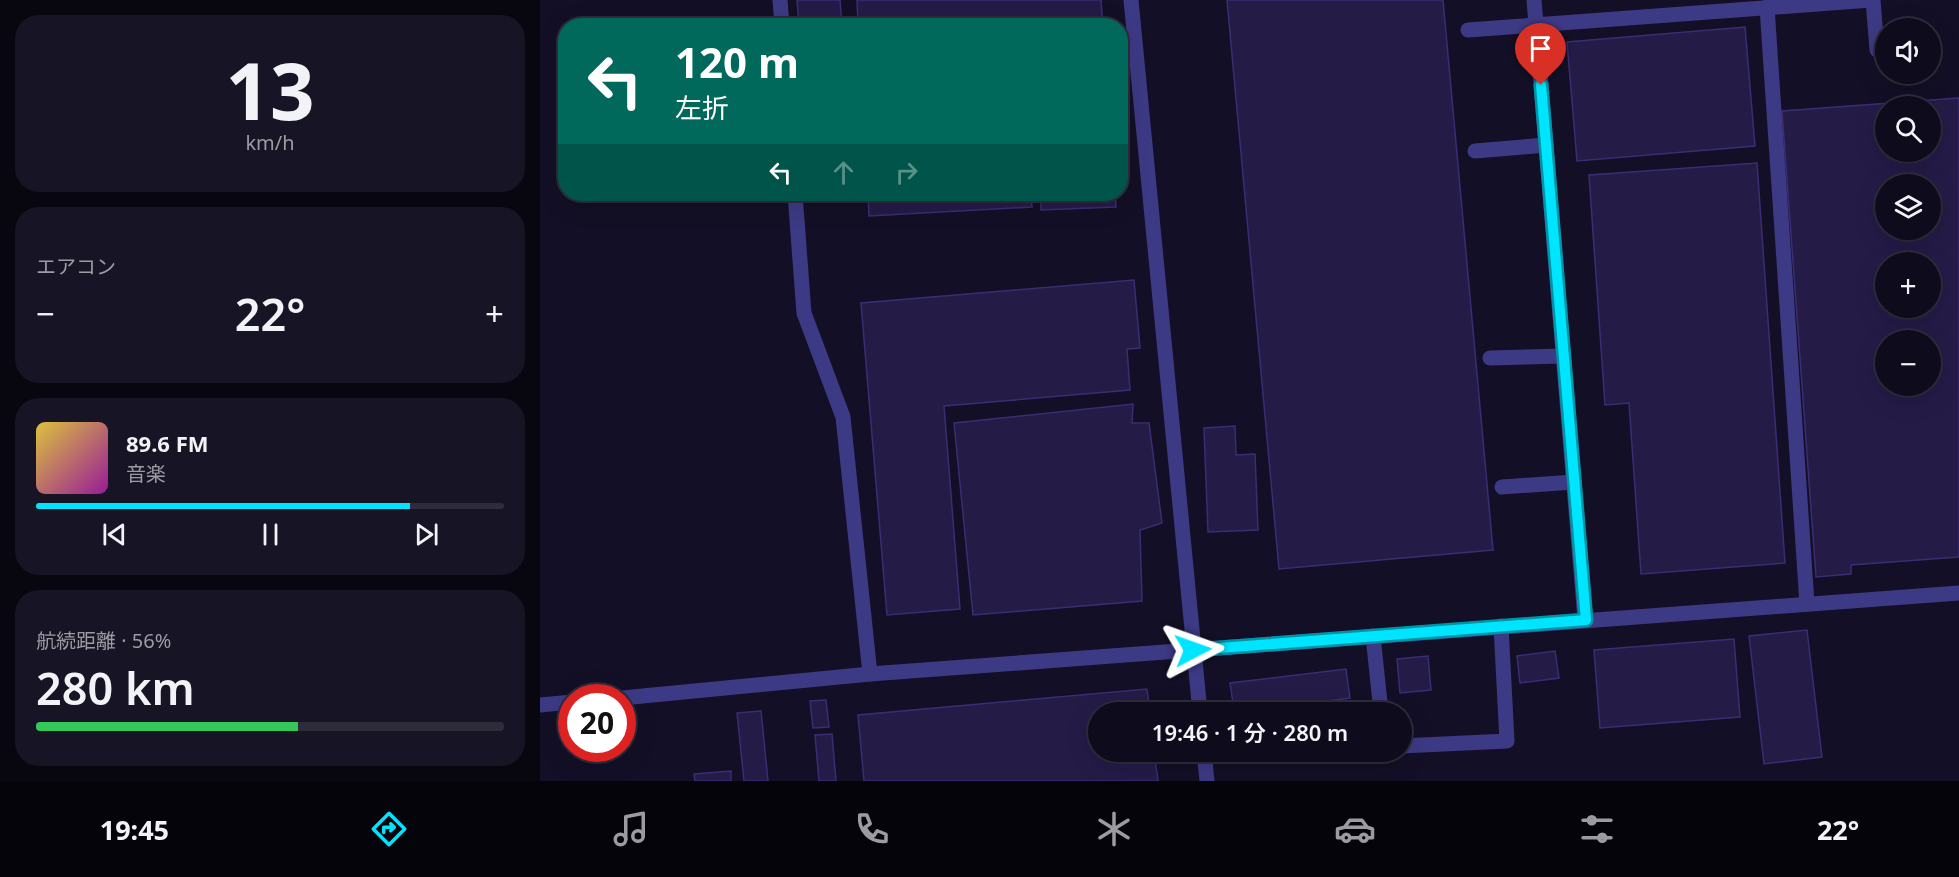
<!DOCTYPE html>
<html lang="ja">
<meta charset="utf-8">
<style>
body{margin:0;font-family:"Noto Sans","Noto Sans JP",sans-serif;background:#171425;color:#f1f3f6;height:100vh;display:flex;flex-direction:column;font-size:22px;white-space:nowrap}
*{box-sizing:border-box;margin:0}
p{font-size:20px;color:#9b9ba3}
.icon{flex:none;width:33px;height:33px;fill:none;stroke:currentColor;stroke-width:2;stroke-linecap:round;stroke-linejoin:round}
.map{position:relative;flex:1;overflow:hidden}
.sheet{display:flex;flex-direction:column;gap:15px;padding:15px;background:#08060f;width:540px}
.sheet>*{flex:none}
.banner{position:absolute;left:18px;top:18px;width:570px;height:183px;border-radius:24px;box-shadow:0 6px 24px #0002,0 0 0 2px #2e2b3b;background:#00695c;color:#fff;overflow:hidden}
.tools{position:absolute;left:1335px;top:18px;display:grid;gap:12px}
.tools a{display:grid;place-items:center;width:66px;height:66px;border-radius:50%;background:#0e0b1c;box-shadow:0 6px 24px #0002,0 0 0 2px #2e2b3b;font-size:30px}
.speed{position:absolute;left:18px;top:684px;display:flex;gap:12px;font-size:30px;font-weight:700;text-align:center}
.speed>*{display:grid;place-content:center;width:78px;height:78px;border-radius:50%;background:#0e0b1c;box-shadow:0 6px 24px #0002,0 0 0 2px #2e2b3b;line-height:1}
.speed .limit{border:9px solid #d22;background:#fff;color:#111}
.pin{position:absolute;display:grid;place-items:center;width:51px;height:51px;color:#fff;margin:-62px -26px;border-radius:50% 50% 50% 0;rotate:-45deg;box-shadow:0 0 6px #0007}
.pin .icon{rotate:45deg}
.me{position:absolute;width:66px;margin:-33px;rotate:86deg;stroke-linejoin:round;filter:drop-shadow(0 0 4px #0008)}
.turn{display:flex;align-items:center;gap:21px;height:126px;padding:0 18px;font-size:27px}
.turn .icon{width:78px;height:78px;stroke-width:2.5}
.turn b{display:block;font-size:42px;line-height:51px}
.lanes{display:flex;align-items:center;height:57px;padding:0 18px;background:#0003;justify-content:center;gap:30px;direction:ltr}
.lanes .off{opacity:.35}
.big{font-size:45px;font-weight:600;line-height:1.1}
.sheet .card{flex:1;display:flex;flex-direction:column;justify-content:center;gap:9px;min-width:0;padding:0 21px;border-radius:24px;background:#171425}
.sheet .dial{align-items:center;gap:0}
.dial b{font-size:78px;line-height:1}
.song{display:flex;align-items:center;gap:18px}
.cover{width:72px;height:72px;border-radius:9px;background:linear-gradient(135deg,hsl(50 70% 55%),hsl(300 70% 35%))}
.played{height:6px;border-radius:3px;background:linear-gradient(90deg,#00e5ff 80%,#2e2b3b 80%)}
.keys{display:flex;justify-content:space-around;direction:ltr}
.heat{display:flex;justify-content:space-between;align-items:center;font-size:33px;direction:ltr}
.charge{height:9px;border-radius:4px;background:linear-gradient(90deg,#34c759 56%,#2e2b3b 0)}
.trip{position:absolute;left:548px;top:702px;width:324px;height:60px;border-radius:30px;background:#0e0b1c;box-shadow:0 6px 24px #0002,0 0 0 2px #2e2b3b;font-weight:600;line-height:60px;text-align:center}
.menu{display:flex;height:96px;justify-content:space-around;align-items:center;background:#06040b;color:#9b9ba3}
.menu .icon{width:42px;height:42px}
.menu .current{color:#00e5ff}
.menu b{font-size:27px;color:#f1f3f6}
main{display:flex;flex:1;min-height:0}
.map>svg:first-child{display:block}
.building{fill:#241b47;stroke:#3b2d73;stroke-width:1.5;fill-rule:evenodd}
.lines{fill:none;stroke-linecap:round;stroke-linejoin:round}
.minor{stroke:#3d3a85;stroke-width:15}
.route-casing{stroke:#0095a6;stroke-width:15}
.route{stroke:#00e5ff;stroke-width:10}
</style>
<main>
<section class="sheet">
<div class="card dial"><b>13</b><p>km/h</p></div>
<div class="card"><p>エアコン</p>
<div class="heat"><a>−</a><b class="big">22°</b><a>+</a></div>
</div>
<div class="card">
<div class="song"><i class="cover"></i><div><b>89.6 FM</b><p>音楽</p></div></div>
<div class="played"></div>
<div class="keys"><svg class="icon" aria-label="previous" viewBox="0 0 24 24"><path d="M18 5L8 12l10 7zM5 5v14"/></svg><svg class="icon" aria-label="pause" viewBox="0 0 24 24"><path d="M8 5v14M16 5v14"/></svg><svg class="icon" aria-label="next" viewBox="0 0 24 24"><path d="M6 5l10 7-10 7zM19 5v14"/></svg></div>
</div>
<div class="card"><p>航続距離 · 56%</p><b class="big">280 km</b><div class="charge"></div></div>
</section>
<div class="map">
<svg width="1419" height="781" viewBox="0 0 1419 781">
<rect width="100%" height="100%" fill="#130f26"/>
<!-- building -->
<g class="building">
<polygon points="257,0 300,0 302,26 259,26"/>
<polygon points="317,0 561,0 563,26 318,26"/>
<polygon points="687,0 903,0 953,550 739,569"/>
<polygon points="1205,27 1215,146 1037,161 1027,42"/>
<path d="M 1419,98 L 1419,557 L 1311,565 L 1311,574 L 1276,577 L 1242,111 ZM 1346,106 L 1390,106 L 1390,152 L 1346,152 ZM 1346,184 L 1390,184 L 1390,230 L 1346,230 ZM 1346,262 L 1390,262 L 1390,308 L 1346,308 ZM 1346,340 L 1390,340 L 1390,386 L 1346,386 Z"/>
<polygon points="1217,163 1245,563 1101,574 1089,403 1065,405 1049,175"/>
<polygon points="328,194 491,194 492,207 329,216"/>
<polygon points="501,194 575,194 576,207 501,210"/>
<polygon points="594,280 600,348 587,349 590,390 404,406 420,609 347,615 321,303"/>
<polygon points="593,404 592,423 609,423 622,523 600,530 602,601 433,615 414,423"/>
<polygon points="695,426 696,455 715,454 718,530 668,532 664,428"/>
<polygon points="1267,630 1282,757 1224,764 1209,636"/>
<polygon points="1194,639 1200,717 1060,728 1054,650"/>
<polygon points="1015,651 1019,678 980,683 977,656"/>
<polygon points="888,656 891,690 860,693 857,659"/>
<polygon points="806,669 810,698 772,703 773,712 732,712 731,705 694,710 690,683"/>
<polygon points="607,689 610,712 558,712 558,752 614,752 618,781 324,781 318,715"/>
<polygon points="286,700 289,727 273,728 270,701"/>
<polygon points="221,711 228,781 204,781 197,713"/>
<polygon points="292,734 296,781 279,781 275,735"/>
<polygon points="191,771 191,781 155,781 154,774"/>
</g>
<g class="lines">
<!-- minor -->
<g class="minor">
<polyline points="240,0 242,26"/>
<polyline points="591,0 660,712"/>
<polyline points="994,0 1045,620"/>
<polyline points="1333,0 1337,50"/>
<polyline points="1227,7 1267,604"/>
<polyline points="928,30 1331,0"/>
<polyline points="935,151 1006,145"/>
<polyline points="255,194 264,313 303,417 330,674"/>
<polyline points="950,358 1023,356"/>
<polyline points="962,487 1034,482"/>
<polyline points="833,636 841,712"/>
<polyline points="82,698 330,674 1419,593"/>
<polyline points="0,705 32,702"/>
<polyline points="861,746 967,741 961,626"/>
<polyline points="664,752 667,781"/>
</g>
</g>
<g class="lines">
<!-- route casing -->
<g class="route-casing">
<polyline id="route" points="653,650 1046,620 1001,85"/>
</g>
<!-- route -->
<use href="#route" class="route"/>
</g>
</svg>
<div class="tools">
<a><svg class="icon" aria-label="sound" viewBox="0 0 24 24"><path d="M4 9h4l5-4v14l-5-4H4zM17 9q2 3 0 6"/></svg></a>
<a><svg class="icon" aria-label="search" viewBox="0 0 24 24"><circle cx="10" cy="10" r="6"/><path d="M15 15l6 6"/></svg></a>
<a><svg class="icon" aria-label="layers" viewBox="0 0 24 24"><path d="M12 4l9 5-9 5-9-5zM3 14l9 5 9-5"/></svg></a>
<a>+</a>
<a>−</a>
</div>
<div class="speed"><div class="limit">20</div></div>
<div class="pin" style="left:1001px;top:85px;background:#d93025"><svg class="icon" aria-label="arrive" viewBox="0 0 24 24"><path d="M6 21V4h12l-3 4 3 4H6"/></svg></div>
<svg class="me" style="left:653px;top:650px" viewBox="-20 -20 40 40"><path d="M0-17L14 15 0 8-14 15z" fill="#00e5ff" stroke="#fff" stroke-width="4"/></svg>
<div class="trip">19:46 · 1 分 · 280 m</div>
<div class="banner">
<div class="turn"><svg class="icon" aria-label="left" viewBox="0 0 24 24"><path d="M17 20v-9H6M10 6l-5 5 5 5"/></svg><div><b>120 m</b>左折</div></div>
<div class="lanes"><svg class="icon" aria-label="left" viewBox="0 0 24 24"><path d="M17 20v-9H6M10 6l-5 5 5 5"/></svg><svg class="icon off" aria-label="ahead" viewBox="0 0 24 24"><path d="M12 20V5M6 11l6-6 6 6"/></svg><svg class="icon off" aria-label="right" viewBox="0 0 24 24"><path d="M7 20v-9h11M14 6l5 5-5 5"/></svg></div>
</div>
</div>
</main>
<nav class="menu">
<b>19:45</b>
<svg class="icon current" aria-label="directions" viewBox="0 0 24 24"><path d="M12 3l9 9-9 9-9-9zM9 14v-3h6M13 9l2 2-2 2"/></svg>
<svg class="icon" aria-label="music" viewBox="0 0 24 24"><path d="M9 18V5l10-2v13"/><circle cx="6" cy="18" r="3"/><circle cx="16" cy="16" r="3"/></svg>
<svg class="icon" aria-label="phone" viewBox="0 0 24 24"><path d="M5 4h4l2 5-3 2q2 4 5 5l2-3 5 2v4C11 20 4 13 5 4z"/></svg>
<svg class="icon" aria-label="climate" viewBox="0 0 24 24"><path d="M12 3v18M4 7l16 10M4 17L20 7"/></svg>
<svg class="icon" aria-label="car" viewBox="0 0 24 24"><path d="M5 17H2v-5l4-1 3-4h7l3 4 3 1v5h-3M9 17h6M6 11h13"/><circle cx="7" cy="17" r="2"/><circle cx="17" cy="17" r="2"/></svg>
<svg class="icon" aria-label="filters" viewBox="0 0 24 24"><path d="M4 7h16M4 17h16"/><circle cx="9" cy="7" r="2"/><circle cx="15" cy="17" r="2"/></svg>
<b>22°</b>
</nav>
